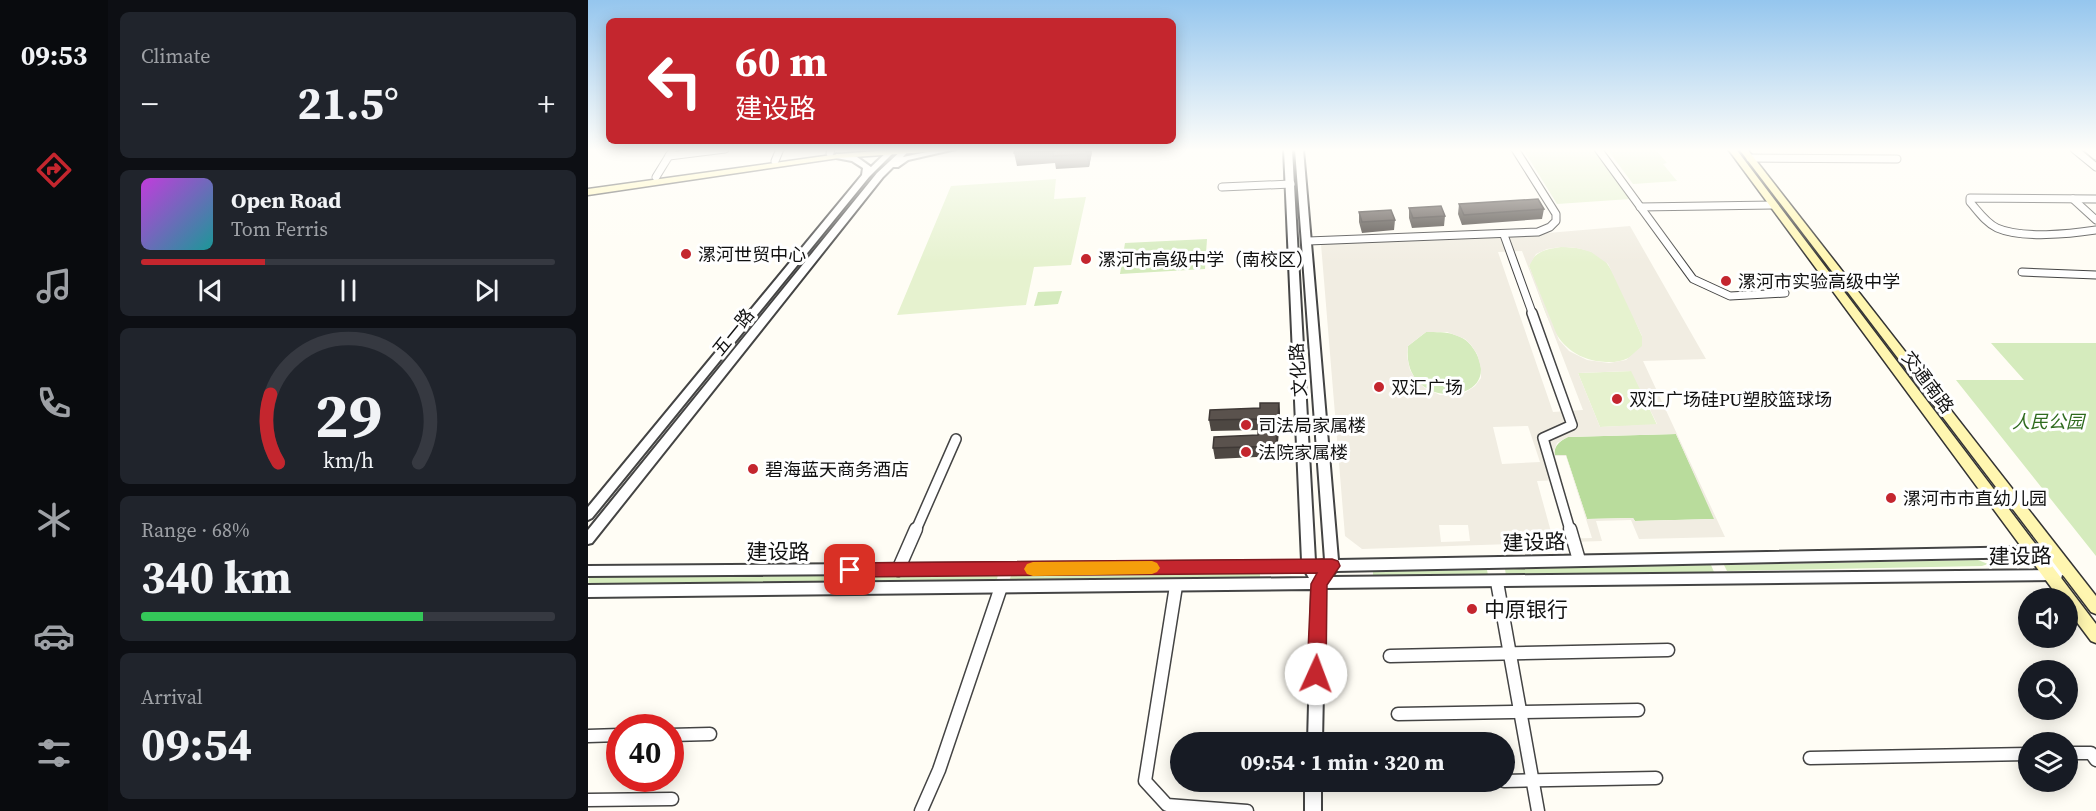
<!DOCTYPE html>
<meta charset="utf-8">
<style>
body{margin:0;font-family:"Source Serif 4","Noto Sans SC",serif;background:#20242c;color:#f1f3f6;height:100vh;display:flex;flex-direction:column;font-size:22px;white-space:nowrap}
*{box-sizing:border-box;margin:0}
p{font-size:20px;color:#9ea1a6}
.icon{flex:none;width:33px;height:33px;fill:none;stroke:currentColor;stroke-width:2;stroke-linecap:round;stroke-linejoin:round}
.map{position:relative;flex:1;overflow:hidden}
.side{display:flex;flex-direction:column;gap:12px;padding:12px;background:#0d0f14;width:480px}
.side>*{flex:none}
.hud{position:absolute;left:18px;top:18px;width:570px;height:126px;border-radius:9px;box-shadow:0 3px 15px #0003;background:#c4262e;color:#fff;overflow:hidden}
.buttons{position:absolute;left:1430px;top:588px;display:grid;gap:12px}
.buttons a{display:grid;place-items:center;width:60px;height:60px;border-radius:50%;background:#171b24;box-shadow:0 3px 15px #0003;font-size:30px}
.speed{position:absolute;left:18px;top:714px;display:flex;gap:12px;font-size:30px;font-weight:700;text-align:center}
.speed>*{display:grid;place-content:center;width:78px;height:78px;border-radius:50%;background:#171b24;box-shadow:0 3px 15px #0003;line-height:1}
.speed .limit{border:9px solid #d22;background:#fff;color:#111}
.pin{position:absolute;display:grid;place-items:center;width:51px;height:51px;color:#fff;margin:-26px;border-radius:12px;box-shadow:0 3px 9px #0006}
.me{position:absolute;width:66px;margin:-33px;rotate:2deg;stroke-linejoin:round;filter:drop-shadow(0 0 4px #0008)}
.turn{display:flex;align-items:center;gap:21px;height:126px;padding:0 30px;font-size:27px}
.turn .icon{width:78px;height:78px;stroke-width:2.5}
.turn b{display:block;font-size:42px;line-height:51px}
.big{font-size:45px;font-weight:700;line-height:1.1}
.side .tile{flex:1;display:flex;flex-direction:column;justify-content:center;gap:9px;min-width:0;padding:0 21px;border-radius:9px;background:#20242c}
.side .dial{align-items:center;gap:0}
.dial svg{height:156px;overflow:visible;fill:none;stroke:#363941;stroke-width:7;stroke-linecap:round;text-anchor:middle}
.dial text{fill:#f1f3f6;stroke:none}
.song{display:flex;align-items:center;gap:18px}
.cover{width:72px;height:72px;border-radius:9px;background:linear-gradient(135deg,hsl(290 70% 55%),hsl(180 70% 35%))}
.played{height:6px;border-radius:3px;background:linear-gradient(90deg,#c4262e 30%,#363941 30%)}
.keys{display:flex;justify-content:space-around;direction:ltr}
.heat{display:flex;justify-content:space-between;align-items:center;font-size:33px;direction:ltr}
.charge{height:9px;border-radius:4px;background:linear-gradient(90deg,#34c759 68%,#363941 0)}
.trip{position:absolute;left:582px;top:732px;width:345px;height:60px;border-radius:30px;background:#171b24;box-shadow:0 3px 15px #0003;font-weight:700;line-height:60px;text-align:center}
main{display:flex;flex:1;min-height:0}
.menu{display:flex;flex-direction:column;width:108px;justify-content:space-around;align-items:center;background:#090b0e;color:#9ea1a6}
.menu .icon{width:42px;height:42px}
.menu .active{color:#c4262e}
.menu b{font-size:27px;color:#f1f3f6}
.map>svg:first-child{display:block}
.green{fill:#d5ebbd}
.forest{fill:#b9dc9c}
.pitch{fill:#e6f2cf}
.plaza{fill:#f1ede2;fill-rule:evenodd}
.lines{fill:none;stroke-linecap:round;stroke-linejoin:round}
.minor-far2-casing{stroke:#444;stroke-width:9}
.minor-far1-casing{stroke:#444;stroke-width:12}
.minor-casing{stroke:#444;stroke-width:15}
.tertiary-casing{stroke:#444;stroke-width:4}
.secondary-casing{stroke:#333;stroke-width:3}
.minor-far2{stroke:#fff;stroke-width:7}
.minor-far1{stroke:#fff;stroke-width:9}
.minor{stroke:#fff;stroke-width:12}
.tertiary{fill:#fff;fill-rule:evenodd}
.secondary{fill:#fff6b0;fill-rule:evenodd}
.wall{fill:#4d4742}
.shaded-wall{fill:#3f3936}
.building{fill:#5a524d;stroke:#3f3936;stroke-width:1.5}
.route{fill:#c4262e;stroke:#7f191e;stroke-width:1.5}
.slow{fill:#f59e0b}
.poi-dot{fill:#c4262e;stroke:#fff;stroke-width:2}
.labels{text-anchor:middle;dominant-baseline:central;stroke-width:6;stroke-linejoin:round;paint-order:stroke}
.poi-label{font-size:18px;fill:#111;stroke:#fff;text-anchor:start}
.street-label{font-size:18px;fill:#111;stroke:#fff}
.park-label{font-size:18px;font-style:italic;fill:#2f6b1f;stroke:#fff}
.near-street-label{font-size:21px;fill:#111;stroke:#fff}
.near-poi-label{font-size:21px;fill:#111;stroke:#fff;text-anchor:start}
</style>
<main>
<nav class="menu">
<b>09:53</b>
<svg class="icon active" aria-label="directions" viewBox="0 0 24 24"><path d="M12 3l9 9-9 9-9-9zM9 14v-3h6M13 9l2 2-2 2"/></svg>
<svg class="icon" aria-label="music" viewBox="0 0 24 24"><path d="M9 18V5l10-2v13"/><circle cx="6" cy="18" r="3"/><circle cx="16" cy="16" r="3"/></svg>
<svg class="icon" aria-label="phone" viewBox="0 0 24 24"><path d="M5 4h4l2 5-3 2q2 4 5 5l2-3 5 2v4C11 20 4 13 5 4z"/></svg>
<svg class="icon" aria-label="climate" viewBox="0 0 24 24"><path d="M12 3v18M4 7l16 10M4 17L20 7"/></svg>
<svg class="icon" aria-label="car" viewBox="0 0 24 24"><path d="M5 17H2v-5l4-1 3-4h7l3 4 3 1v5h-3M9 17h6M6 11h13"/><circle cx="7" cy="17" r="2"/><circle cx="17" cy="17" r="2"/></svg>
<svg class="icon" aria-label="filters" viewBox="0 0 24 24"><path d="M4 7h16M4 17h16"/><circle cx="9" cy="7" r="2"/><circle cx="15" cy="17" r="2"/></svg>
</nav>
<section class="side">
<div class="tile"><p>Climate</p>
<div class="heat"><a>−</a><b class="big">21.5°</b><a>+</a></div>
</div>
<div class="tile">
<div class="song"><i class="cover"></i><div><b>Open Road</b><p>Tom Ferris</p></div></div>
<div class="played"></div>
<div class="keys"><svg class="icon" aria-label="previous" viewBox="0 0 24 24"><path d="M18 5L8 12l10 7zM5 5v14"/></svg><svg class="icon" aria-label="pause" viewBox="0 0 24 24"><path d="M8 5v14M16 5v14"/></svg><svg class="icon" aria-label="next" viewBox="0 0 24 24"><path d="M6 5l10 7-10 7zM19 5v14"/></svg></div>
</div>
<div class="tile dial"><svg viewBox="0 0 100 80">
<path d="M14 69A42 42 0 1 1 86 69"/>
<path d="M14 69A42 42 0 0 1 10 34" stroke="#c4262e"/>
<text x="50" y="56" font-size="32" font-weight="700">29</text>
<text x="50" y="72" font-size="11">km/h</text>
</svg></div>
<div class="tile"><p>Range · 68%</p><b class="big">340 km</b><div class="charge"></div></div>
<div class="tile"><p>Arrival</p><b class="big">09:54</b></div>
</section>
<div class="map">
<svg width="1508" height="811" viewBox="0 0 1508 811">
<rect width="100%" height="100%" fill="#fffdf5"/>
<!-- green -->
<g class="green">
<polygon points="619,239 617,269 532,274 537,243"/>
<polygon points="474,291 470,304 446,306 450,292"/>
<path d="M 838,332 C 858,332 876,332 887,351 C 919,405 812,414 820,346 Z"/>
<polygon points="1403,343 1508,343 1508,556 1368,380 1436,380"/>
<polygon points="1390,560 1400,564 1394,566 1139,571 1136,565"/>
<polygon points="1123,565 1126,572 918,576 917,569"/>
<polygon points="899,570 900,575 785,577 785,571"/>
<polygon points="672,572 672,580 421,583 423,575"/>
<polygon points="410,575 408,583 0,585 1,577"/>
</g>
<!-- forest -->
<path class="forest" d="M 1088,434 L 1127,519 L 1047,521 L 1045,518 L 999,519 L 978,455 L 967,456 C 965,446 972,441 980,437 Z"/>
<!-- pitch -->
<g class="pitch">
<polygon points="935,149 1005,149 1042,199 969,204"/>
<polygon points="1019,149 1067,149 1079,163 1075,164 1089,181 1045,184"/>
<polygon points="468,179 466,199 498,197 483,265 446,267 438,305 309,315 363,186"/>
<path d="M 973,247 C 987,247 1002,249 1013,257 C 1026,266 1046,319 1054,336 L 1055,346 C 1046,358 1032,363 1018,362 C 963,359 958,309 941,266 C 946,251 959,249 973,247 Z"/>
<polygon points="1044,371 1069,425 1012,427 990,373"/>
</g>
<!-- plaza -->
<path class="plaza" d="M 1042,226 L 1118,359 L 1055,361 L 1137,537 L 1051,539 L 1043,520 L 1008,521 L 1014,541 L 774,549 L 757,536 L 733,244 L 890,239 ZM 973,247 L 989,248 L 1003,252 L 1020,264 L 1054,336 L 1054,346 L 1038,360 L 1021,363 L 999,360 L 981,351 L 971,340 L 941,266 L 948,254 L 959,249 ZM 934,251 L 995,410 L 994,410 L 965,412 L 910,252 ZM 838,332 L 859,332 L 877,339 L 883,345 L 889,354 L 893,368 L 893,378 L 887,386 L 875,394 L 852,395 L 837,388 L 828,380 L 822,370 L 819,356 L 820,346 ZM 1043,371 L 1069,424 L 1012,427 L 990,373 ZM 940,426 L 952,462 L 914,464 L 905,427 ZM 1088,434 L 1126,519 L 1047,521 L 1045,518 L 999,519 L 978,455 L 967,455 L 966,451 L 969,443 L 980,437 ZM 967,456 L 978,456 L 1004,538 L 965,539 L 949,481 L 974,480 ZM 851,525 L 880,525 L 882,541 L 853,542 Z"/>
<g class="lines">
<!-- minor-far2 casing -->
<g class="minor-far2-casing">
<g id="minor-far2">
<polyline points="1010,149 1105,279 1142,296 1197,293"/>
<polyline points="1486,149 1508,167"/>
<polyline points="1500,149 1508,156"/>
<polyline points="242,153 243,149"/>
<polyline points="81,156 137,149"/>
<polyline points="1162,158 1309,159"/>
<polyline points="187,161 192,149"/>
<polyline points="68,177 84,151"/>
<polyline points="634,187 703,184"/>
<polyline points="1485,199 1508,220"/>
<path d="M 1508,199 L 1382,198 L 1382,202 C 1390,211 1398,223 1409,228 C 1434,239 1482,234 1508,230"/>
<polyline points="1052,207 1185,205"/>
<polyline points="916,235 945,315"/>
<polyline points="720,241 950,232 962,227 968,221 968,214 927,149"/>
<polyline points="1434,272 1508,275"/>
</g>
</g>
<!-- minor-far1 casing -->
<g class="minor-far1-casing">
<g id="minor-far1">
<polyline points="944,313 984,425 955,438 982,530"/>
<polyline points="328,530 368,439"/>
</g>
</g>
<!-- minor casing -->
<g class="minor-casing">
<g id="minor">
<polyline points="982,529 991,560"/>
<polyline points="310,570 328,529"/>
<polyline points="909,582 950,811"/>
<polyline points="588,586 557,781 579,805 659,811"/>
<polyline points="802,656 1080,650"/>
<polyline points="810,714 1050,710"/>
<polyline points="82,735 122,734"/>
<polyline points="0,736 32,735"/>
<polyline points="1479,753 1503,753 1508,760"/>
<polyline points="1222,758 1440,754"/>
<polyline points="916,781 1068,778"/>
<polyline points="802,784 903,782"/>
<polyline points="0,800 84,799"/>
<polyline points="333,811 351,770 413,587"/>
</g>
</g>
<!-- tertiary casing -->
<g class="tertiary-casing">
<g id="tertiary">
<polygon points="302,149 309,149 281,177 4,518 0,520 0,507 274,175 275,168 264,161 248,158 248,154 269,157 283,167"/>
<polygon points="315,149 322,149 315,157 353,149 368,149 320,160 310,167 305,167 295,177 4,543 0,544 0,530 289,173"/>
<path d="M 696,149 L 704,149 L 727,561 L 737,560 L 707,149 L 715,149 L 750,560 L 1447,547 L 1482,567 L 1484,571 L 1482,575 L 1478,576 L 1474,575 L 1473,579 L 1468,580 L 737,588 L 734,742 L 720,742 L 724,589 L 0,597 L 0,585 L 721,578 L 717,571 L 0,576 L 0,566 L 714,561 ZM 1445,557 L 1465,570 L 743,577 L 748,571 Z"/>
<rect x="717" y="782" width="16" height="29"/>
</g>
</g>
<!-- secondary casing -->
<g class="secondary-casing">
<g id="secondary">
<polygon points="314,149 357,149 353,151 251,158 0,195 0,189 251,154"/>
<polygon points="1140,149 1148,149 1508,624 1508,643 1503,641 1479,609 1479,598 1471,598"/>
<polygon points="1151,149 1159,149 1508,596 1508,614 1503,612"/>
</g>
</g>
<!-- minor-far2 -->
<use href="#minor-far2" class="minor-far2"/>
<!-- minor-far1 -->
<use href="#minor-far1" class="minor-far1"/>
<!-- minor -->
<use href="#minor" class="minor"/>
<!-- tertiary -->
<use href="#tertiary" class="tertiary"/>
<!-- secondary -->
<use href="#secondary" class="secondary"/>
</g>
<!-- wall -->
<g class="wall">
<polygon points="427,149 503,149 504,152 501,167 468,169 467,163 429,166 426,153"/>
<polygon points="871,204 956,209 954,219 874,225 870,214"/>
<polygon points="821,208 857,216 856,226 824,228 821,218"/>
<polygon points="771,212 807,220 806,230 774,233 771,222"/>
<polygon points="691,403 692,413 689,456 627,459 625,448 670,435 671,430 623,431 621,420 672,408"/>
</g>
<!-- shaded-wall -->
<g class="shaded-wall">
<polygon points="499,149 503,149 504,152 501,167 498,154"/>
<polygon points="691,403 692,413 689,456 688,446"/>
</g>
<!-- building -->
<g class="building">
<polygon points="427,149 499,149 498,154 465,156 466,151 426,153"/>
<polygon points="950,199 956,209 876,215 871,204"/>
<polygon points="853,206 857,216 825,218 821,208"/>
<polygon points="803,210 807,220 774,222 771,212"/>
<polygon points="672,403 691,403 688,446 625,448 626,437 670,435 671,419 621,420 622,410 672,408"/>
</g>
<!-- sky -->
<linearGradient id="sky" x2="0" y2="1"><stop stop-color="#95c6ee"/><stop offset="0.57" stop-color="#fffefa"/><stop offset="1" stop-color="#fffefa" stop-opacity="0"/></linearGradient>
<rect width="1508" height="263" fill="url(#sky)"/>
<!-- route -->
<polygon class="route" points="744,559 750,561 752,566 739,585 738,674 735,680 728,683 722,680 719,674 723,584 729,573 262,577 256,575 254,570 256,565 262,563"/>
<!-- slow -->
<polygon class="slow" points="564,561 569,563 572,568 569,572 564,574 445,576 439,574 436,569 439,564 445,562"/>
<!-- markers -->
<g class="poi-dot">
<circle cx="98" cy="254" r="6"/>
<circle cx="498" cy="259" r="6"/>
<circle cx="1138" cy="281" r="6"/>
<circle cx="791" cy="387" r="6"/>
<circle cx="1029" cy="399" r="6"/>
<circle cx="658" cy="425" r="6"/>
<circle cx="658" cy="452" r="6"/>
<circle cx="165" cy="469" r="6"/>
<circle cx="1303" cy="498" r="6"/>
<circle cx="884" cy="609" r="6"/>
</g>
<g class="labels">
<!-- poi labels -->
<g class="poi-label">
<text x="110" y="254">漯河世贸中心</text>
<text x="510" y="259">漯河市高级中学（南校区）</text>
<text x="1150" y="281">漯河市实验高级中学</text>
<text x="803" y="387">双汇广场</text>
<text x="1041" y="399">双汇广场硅PU塑胶篮球场</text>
<text x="670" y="425">司法局家属楼</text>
<text x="670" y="452">法院家属楼</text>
<text x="177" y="469">碧海蓝天商务酒店</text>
<text x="1315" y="498">漯河市市直幼儿园</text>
</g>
<!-- street labels -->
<g class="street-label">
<text transform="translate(145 332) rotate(-51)">五一路</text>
<text transform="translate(710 370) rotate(-94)">文化路</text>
<text transform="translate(1340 382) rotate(53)">交通南路</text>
</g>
<!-- park labels -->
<g class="park-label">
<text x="1460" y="421">人民公园</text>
</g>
<!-- near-street labels -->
<g class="near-street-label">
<text transform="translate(946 542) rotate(-2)">建设路</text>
<text x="190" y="551">建设路</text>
<text transform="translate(1432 556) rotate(-1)">建设路</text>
</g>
<!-- near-poi labels -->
<g class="near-poi-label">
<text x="896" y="609">中原银行</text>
</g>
</g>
</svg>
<div class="buttons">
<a><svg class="icon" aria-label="sound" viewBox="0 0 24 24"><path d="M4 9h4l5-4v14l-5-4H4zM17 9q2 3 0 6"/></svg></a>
<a><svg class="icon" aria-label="search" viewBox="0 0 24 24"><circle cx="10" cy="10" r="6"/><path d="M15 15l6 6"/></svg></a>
<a><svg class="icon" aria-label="layers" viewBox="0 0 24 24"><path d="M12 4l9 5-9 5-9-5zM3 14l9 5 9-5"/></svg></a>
</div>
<div class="speed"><div class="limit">40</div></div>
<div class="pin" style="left:262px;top:570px;background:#d93025"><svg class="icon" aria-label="arrive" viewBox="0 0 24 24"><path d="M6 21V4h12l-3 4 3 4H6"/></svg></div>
<svg class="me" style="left:728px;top:674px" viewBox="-20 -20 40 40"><circle r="19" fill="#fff"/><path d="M0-13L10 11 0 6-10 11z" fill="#c4262e"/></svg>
<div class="trip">09:54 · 1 min · 320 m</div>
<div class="hud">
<div class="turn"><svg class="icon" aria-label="left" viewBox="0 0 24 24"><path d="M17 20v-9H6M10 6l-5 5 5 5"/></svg><div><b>60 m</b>建设路</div></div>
</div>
</div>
</main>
